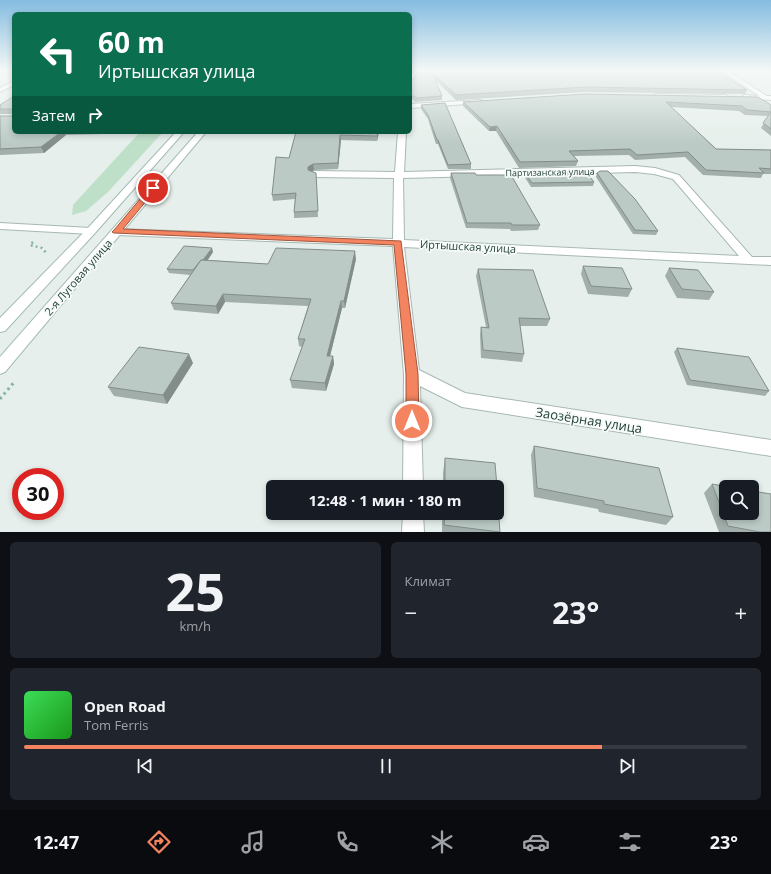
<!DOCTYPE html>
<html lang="ru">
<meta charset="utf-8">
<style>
body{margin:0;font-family:"Open Sans",sans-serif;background:#20242c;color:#f1f3f6;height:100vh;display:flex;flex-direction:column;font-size:15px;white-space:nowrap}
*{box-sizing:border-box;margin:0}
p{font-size:13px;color:#9ea1a6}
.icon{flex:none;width:22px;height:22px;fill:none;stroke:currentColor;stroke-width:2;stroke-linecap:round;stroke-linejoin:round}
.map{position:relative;height:532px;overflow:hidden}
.details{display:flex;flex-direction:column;gap:10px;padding:10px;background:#0d0f14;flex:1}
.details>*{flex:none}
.top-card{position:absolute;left:12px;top:12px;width:400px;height:122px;border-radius:6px;box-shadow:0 2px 6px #0003;background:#0b6e4f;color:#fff;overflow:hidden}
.controls{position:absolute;left:719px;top:480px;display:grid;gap:8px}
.controls a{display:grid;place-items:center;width:40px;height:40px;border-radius:6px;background:#171b24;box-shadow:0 2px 6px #0003;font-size:20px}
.speed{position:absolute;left:12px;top:468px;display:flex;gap:8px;font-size:20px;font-weight:700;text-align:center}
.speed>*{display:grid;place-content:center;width:52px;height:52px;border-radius:50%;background:#171b24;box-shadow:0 2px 6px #0003;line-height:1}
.speed .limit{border:6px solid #d22;background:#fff;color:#111}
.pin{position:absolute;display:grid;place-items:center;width:34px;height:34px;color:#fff;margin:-17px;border:2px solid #fff;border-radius:50%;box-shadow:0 1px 4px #0007}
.me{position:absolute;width:44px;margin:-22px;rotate:0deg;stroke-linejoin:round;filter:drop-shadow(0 0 3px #0008)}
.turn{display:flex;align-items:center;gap:14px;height:84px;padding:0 20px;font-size:18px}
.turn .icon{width:52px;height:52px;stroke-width:2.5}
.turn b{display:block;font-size:28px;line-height:34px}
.then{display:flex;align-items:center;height:38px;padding:0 20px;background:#0003;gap:8px;font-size:15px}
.big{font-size:30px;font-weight:700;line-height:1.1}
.details .card{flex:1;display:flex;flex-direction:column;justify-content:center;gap:6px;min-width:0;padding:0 14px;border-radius:6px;background:#20242c}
.details .dial{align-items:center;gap:0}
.dial b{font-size:52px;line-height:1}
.song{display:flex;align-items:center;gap:12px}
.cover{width:48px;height:48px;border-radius:6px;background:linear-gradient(135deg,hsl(130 70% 55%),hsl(120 70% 35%))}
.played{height:4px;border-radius:2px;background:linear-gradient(90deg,#f4845f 80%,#363941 80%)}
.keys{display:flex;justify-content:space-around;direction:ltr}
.heat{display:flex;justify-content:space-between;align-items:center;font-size:22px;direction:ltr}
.details .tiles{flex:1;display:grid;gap:10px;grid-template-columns:1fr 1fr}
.card:last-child{grid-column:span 2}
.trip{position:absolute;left:266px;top:480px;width:238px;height:40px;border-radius:6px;background:#171b24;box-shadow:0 2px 6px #0003;font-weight:700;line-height:40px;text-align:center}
.tab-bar{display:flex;height:64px;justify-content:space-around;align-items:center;background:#090b0e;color:#9ea1a6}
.tab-bar .icon{width:28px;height:28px}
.tab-bar .on{color:#f4845f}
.tab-bar b{font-size:18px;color:#f1f3f6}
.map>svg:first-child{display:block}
.green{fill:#bfe0c8}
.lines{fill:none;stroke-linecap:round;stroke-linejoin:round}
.street-casing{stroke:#a8b8b2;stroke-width:2}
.secondary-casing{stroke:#a4bbb3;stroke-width:2}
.path-far1{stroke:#86b3a5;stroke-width:2.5;stroke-dasharray:2 3;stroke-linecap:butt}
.path{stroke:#86b3a5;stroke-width:3;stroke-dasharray:2.5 3.5;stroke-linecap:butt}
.street{fill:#fff;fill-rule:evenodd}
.secondary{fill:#fff;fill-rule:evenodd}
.wall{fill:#a1aea9}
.shaded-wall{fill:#838d89}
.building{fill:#bbcac4;stroke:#838d89}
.route{fill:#f4845f;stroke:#9f563e}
.labels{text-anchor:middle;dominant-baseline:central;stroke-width:3.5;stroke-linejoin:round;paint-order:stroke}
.far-street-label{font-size:9px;fill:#24423a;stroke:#f7fbf9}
.street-label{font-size:11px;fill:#24423a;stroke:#f7fbf9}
.near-street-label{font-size:13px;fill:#24423a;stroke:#f7fbf9}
</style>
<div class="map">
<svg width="771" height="532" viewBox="0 0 771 532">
<rect width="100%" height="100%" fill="#e6efeb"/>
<!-- green -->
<polygon class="green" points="140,132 163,132 108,192 86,211 72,215 73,205"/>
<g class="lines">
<!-- street casing -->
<g class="street-casing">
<g id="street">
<rect x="0" y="70" width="14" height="2"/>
<polygon points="411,70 416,70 413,82 410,84"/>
<polygon points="721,70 726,70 767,96 771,96 771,100 742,98 741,97 744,95 759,96"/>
<polygon points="14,81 14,85 0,92 0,88"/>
<polygon points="656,94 726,95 729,97 726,99 654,97 654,95"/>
<polygon points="480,100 482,101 482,103 410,108 410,104"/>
<path d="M 398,132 L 406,132 L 404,172 L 635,166 L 655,168 L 679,175 L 752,257 L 771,257 L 771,265 L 404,247 L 419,370 L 465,393 L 771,440 L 771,456 L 462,407 L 420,386 L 423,487 L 403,487 L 404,374 L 393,246 L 117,235 L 112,232 L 117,229 L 393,239 L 394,178 L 314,177 L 310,174 L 314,171 L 395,172 ZM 635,172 L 654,174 L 673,179 L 739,256 L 404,240 L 403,178 Z"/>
<polygon points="0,223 91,228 96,231 91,234 0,229"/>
<polygon points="403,513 423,513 424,532 402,532"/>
</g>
</g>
<!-- secondary casing -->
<g class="secondary-casing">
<g id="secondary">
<polygon points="176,132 184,132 95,233 5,331 0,332 0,318 87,229"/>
<polygon points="198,132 206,132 5,372 0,374 0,357"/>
</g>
</g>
<!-- path-far1 -->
<polyline class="path-far1" points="33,242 30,245 42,248 47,254"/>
<!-- path -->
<polyline class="path" points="0,399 15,381"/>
<!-- street -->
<use href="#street" class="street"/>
<!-- secondary -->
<use href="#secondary" class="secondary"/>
</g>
<!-- wall -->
<g class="wall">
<polygon points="417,70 747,90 745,94 584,92 456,100 435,80 442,96 442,100 415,102 414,100 410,100 410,81 415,78"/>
<polygon points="585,94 771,105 771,136 761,128 768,116 745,115 739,111 671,107 716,149 771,150 771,174 763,174 761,178 703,175 685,157 635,160 629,155 574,156 578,161 576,166 519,168 496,131 489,131 463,106 463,102"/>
<polygon points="14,96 14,132 105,132 103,134 66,135 44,153 0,155 0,116 12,116 12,114 0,114 0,105"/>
<polygon points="421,105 471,164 471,169 448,169 438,144 436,144 428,119 421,109"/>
<polygon points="296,132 379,132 377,141 341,140 338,169 314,170 312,171 316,179 318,217 294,218 294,212 295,199 273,201 272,195 289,158"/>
<polygon points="451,173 476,175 540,225 538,230 511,231 510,229 466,228 450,178"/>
<polygon points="525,173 594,182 593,186 531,187 524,176"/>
<polygon points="597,173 658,231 656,235 633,234 596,177"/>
<polygon points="213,252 208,260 268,264 356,259 345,308 342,308 330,356 333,356 334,364 326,391 292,388 290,380 302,347 299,346 298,339 308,306 225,302 218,314 174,310 171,303 190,275 169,273 167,269"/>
<polygon points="583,266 632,289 628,297 588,294 581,274"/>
<polygon points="669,268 714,292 709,300 677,298 665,276"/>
<polygon points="478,269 550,319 547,326 520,326 524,354 522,362 481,358 480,335 481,327 486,327 476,276"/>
<polygon points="677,348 769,391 765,396 687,385 674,352"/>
<polygon points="193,363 167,404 114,396 108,387"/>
<polygon points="534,446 673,517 666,525 599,512 598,509 534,497 531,455"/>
<polygon points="445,458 497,487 443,487 443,473"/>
<polygon points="712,484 771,532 719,532 704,493"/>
<polygon points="442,513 497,513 500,532 442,532"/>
</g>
<!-- shaded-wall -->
<g class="shaded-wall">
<polygon points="497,126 496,131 489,131 490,127"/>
<polygon points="61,132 64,132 66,135 44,153 41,147"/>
<polygon points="378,132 379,132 377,141 377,136"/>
<polygon points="340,135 341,140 338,169 338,163"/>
<polygon points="313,164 314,170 309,173 308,167"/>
<polygon points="212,248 213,252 197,275 196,271"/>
<polygon points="355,251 356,259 345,308 344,301"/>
<polygon points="223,294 225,302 218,314 216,306"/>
<polygon points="341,301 342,308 328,364 327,356"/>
<polygon points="189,354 193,363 167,404 163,395"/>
<polygon points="333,356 334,364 326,391 325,383"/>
</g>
<!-- building -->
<g class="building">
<polygon points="417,70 715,70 747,90 585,87 456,95 432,73 442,96 416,98 414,96 410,96 410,81 415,78"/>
<polygon points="585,94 758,97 771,105 771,112 747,110 742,106 666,102 716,149 771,150 771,169 759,168 764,173 706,170 688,152 637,155 630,149 569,151 578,161 520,162 497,126 490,127 463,102"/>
<polygon points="14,96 14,132 61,132 41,147 0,149 0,116 12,116 13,111 11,109 0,109 0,105"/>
<polygon points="445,103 471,164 448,165 438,140 437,140 428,115 421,105"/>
<polygon points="771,112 771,129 763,123"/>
<polygon points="296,132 378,132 377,136 340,135 338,163 313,164 308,167 308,170 316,173 318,211 294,212 296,193 272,195 276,157 289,158"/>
<polygon points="585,171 594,182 532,183 525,173"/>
<polygon points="600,171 608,171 635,199 658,231 635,230 597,173"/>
<polygon points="451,173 475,173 476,175 511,175 540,225 512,225 511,223 467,223"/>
<polygon points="184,246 212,248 203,260 201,260 193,270 167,269"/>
<polygon points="276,248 355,251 344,301 341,301 327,356 333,356 325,383 290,380 305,339 298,339 311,299 223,294 216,306 171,303 201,260 268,264"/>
<polygon points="583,266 622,268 632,289 591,286"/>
<polygon points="669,268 698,270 714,292 682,289"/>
<polygon points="478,269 533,270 550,319 519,318 524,354 483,350 481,327 489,328"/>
<polygon points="139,347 189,354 163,395 108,387"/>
<polygon points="677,348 749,357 769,391 690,380"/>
<polygon points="534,446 659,468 673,517 604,504 604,501 537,488"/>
<polygon points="445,458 495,463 497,487 445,487"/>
<polygon points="712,484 728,487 726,487 726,513 752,513 752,491 771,494 771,532 760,532 728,526"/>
<polygon points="497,491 500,532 444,525 445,513 497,513"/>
</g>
<!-- sky -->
<linearGradient id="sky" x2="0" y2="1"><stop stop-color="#84bce0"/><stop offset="0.49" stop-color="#f4f8f6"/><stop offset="1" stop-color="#f4f8f6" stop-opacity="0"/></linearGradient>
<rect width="771" height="144" fill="url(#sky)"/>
<!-- route -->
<polygon class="route" points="153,185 157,188 123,229 401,241 418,374 419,421 417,425 412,426 408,425 406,421 406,374 394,245 114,233 112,232 114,230 151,186"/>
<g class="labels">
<!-- far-street labels -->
<g class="far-street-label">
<text transform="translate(550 172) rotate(-1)">Партизанская улица</text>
</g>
<!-- street labels -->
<g class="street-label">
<text transform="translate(468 246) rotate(3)">Иртышская улица</text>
<text transform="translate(78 277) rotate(-49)">2-я Луговая улица</text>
</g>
<!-- near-street labels -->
<g class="near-street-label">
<text transform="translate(589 420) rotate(9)">Заозёрная улица</text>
</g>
</g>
</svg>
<div class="controls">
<a><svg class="icon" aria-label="search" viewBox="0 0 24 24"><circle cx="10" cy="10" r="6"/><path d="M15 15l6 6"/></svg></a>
</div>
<div class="speed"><div class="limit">30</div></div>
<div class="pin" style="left:153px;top:188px;background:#d93025"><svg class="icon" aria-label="arrive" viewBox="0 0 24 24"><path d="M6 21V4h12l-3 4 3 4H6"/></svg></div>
<svg class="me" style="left:412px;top:421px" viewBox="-20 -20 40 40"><circle r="17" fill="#f4845f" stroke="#fff" stroke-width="3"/><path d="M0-11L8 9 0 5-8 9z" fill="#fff"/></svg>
<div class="trip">12:48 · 1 мин · 180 m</div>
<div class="top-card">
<div class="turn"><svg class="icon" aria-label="left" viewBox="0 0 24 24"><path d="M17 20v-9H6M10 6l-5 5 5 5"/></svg><div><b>60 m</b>Иртышская улица</div></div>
<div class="then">Затем<svg class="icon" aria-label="right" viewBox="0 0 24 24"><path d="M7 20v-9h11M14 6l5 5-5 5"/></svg></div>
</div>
</div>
<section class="details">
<div class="tiles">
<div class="card dial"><b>25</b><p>km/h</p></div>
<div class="card"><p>Климат</p>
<div class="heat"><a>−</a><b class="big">23°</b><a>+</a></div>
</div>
<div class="card">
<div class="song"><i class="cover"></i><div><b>Open Road</b><p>Tom Ferris</p></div></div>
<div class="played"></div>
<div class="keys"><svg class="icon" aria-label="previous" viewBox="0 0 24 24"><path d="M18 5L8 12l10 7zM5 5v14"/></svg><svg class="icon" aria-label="pause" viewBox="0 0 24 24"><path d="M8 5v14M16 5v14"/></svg><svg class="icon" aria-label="next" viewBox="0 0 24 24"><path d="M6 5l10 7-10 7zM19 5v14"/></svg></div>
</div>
</div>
</section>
<nav class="tab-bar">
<b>12:47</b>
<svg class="icon on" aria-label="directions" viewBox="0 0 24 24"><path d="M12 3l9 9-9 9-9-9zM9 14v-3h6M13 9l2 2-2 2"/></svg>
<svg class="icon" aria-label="music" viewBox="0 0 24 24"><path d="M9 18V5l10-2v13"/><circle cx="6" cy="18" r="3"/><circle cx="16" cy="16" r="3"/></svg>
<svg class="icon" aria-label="phone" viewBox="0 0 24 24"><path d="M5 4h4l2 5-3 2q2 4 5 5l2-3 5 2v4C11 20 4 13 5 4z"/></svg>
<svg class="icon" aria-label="climate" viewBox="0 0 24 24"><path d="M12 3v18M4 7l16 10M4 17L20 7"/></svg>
<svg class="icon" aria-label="car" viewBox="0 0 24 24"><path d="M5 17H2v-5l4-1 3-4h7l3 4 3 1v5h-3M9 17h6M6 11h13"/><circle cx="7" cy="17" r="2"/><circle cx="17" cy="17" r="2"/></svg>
<svg class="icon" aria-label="filters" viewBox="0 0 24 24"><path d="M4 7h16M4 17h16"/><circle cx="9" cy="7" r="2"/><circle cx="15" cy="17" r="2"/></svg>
<b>23°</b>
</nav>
